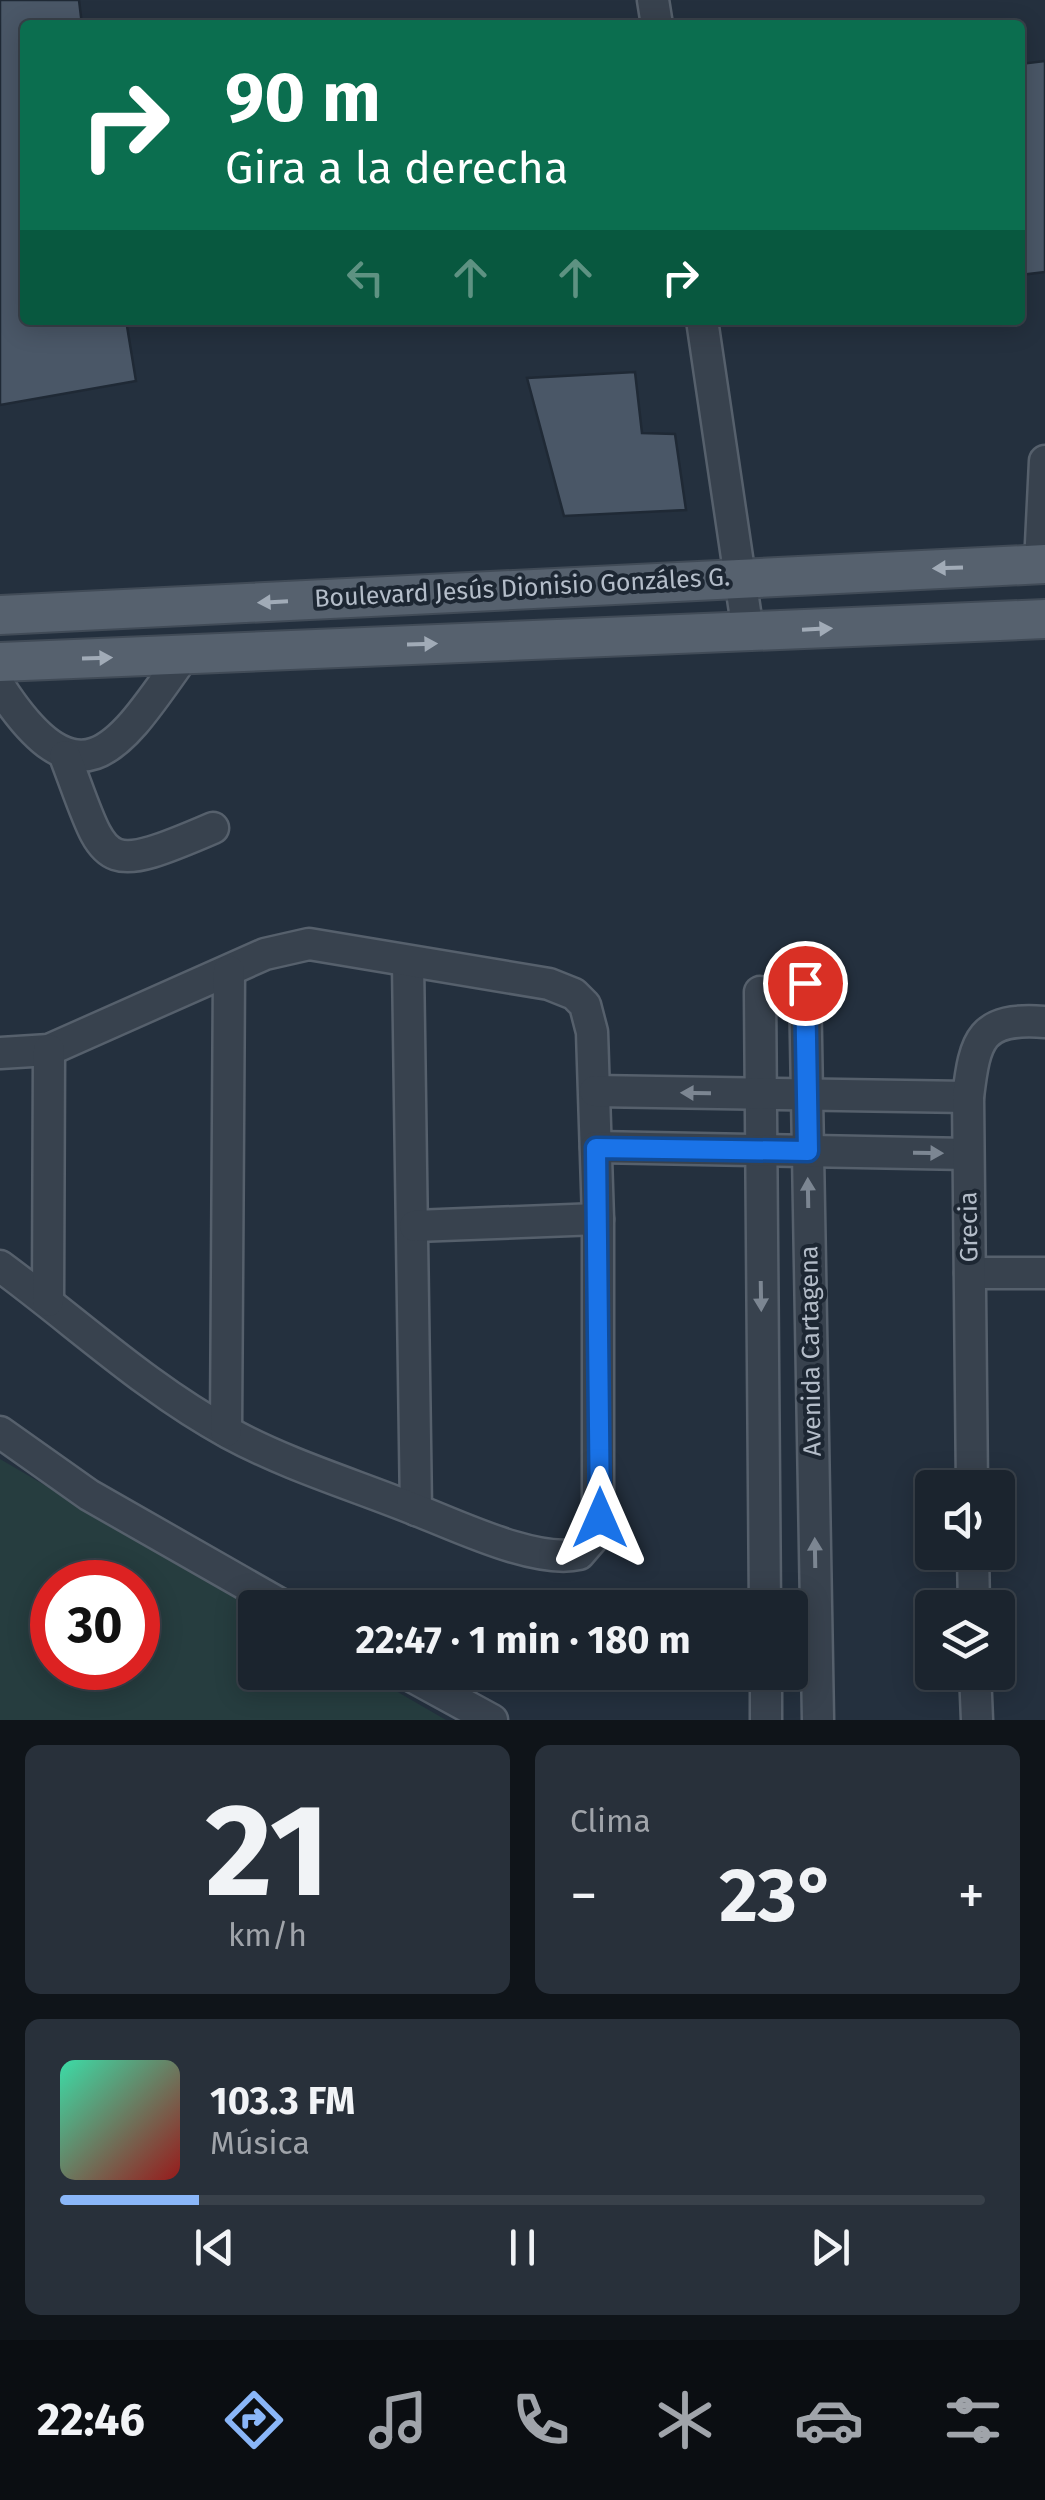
<!DOCTYPE html>
<html lang="es">
<meta charset="utf-8">
<style>
body{margin:0;font-family:"Fira Sans",sans-serif;background:#28303a;color:#f1f3f6;height:100vh;display:flex;flex-direction:column;font-size:38px;white-space:nowrap}
*{box-sizing:border-box;margin:0}
p{font-size:32px;color:#a0a4aa}
.icon{flex:none;width:55px;height:55px;fill:none;stroke:currentColor;stroke-width:2;stroke-linecap:round;stroke-linejoin:round}
.map{position:relative;height:1720px;overflow:hidden}
.panel{display:flex;flex-direction:column;gap:25px;padding:25px;background:#0f1419;flex:1}
.panel>*{flex:none}
.banner{position:absolute;left:20px;top:20px;width:1005px;height:305px;border-radius:10px;box-shadow:0 5px 25px #0003,0 0 0 2px #39414a;background:#0b6e4f;color:#fff;overflow:hidden}
.fabs{position:absolute;left:915px;top:1470px;display:grid;gap:20px}
.fabs a{display:grid;place-items:center;width:100px;height:100px;border-radius:10px;background:#1b242e;box-shadow:0 5px 25px #0003,0 0 0 2px #39414a;font-size:50px}
.speed{position:absolute;left:30px;top:1560px;display:flex;gap:20px;font-size:50px;font-weight:700;text-align:center}
.speed>*{display:grid;place-content:center;width:130px;height:130px;border-radius:50%;background:#1b242e;box-shadow:0 5px 25px #0003,0 0 0 2px #39414a;line-height:1}
.speed .limit{border:15px solid #d22;background:#fff;color:#111}
.pin{position:absolute;display:grid;place-items:center;width:85px;height:85px;color:#fff;margin:-42px;border:5px solid #fff;border-radius:50%;box-shadow:0 2px 10px #0007}
.me{position:absolute;width:110px;margin:-55px;rotate:0deg;stroke-linejoin:round;filter:drop-shadow(0 0 8px #0008)}
.turn{display:flex;align-items:center;gap:35px;height:210px;padding:0 40px;font-size:45px}
.turn .icon{width:130px;height:130px;stroke-width:2.5}
.turn b{display:block;font-size:70px;line-height:85px}
.lanes{display:flex;align-items:center;height:95px;padding:0 40px;background:#0003;justify-content:center;gap:50px;direction:ltr}
.lanes .off{opacity:.35}
.big{font-size:75px;font-weight:700;line-height:1.1}
.panel .card{flex:1;display:flex;flex-direction:column;justify-content:center;gap:15px;min-width:0;padding:0 35px;border-radius:15px;background:#28303a}
.panel .dial{align-items:center;gap:0}
.dial b{font-size:130px;line-height:1}
.song{display:flex;align-items:center;gap:30px}
.cover{width:120px;height:120px;border-radius:15px;background:linear-gradient(135deg,hsl(160 70% 55%),hsl(0 70% 35%))}
.played{height:10px;border-radius:5px;background:linear-gradient(90deg,#8ab6f8 15%,#39414a 15%)}
.keys{display:flex;justify-content:space-around;direction:ltr}
.heat{display:flex;justify-content:space-between;align-items:center;font-size:55px;direction:ltr}
.panel .tiles{flex:1;display:grid;gap:25px;grid-template-columns:1fr 1fr}
.card:last-child{grid-column:span 2}
.trip{position:absolute;left:238px;top:1590px;width:570px;height:100px;border-radius:10px;background:#1b242e;box-shadow:0 5px 25px #0003,0 0 0 2px #39414a;font-weight:700;line-height:100px;text-align:center}
.menu{display:flex;height:160px;justify-content:space-around;align-items:center;background:#0b0e12;color:#a0a4aa}
.menu .icon{width:70px;height:70px}
.menu .current{color:#8ab6f8}
.menu b{font-size:45px;color:#f1f3f6}
.map>svg:first-child{display:block}
.green{fill:#263d3f;fill-rule:evenodd}
.building{fill:#4a5767;stroke:#1f2935;stroke-width:2.5}
.lines{fill:none;stroke-linecap:round;stroke-linejoin:round}
.minor-casing{stroke:#56606c;stroke-width:35}
.major-casing{stroke:#414b57;stroke-width:42}
.minor{stroke:#38424e;stroke-width:30}
.major{stroke:#56616e;stroke-width:38}
.oneway{fill:#a1abb7}
.oneway2{fill:#7c8692}
.route-casing{stroke:#114b97;stroke-width:25}
.route{stroke:#1a73e8;stroke-width:18}
.labels{text-anchor:middle;dominant-baseline:central;stroke-width:8;stroke-linejoin:round;paint-order:stroke}
.street-label{font-size:25px;fill:#b4bdc9;stroke:#1d2733}
</style>
<div class="map">
<svg width="1045" height="1720" viewBox="0 0 1045 1720">
<rect width="100%" height="100%" fill="#24303e"/>
<!-- green -->
<path class="green" d="M 0,1459 L 255,1608 L 255,1672 L 365,1673 L 446,1720 L 0,1720 ZM 52,1582 L 138,1582 L 138,1668 L 52,1668 Z"/>
<!-- building -->
<g class="building">
<polygon points="0,0 79,0 82,25 25,25 25,320 126,320 136,381 0,405"/>
<polygon points="1045,61 1045,272 1020,275 1020,64"/>
<polygon points="635,372 642,433 675,434 686,510 564,516 527,378"/>
</g>
<g class="lines">
<!-- minor casing -->
<g class="minor-casing">
<g id="minor">
<polyline points="653,0 657,25"/>
<polyline points="702,320 748,632"/>
<polyline points="1040,564 1045,461"/>
<path d="M 0,687 C 82,813 121,744 184,655"/>
<path d="M 65,756 C 107,866 97,878 213,828"/>
<polyline points="408,963 416,1510"/>
<polyline points="805,983 818,1720"/>
<polyline points="760,992 765,1608"/>
<path d="M 0,1053 L 49,1050 L 265,954 L 309,944 L 549,984 L 574,994 L 585,1005 L 592,1032 L 598,1219 L 598,1532 L 579,1554 C 537,1564 460,1527 419,1511 C 355,1485 290,1466 229,1433 C 146,1388 75,1321 0,1266"/>
<polyline points="595,1091 968,1097"/>
<polyline points="596,1147 968,1154"/>
<polyline points="415,1226 598,1219"/>
<polyline points="970,1273 1045,1273"/>
<polyline points="48,1301 49,1050"/>
<polyline points="226,1431 229,971"/>
<polyline points="0,1432 89,1495 287,1608"/>
<path d="M 972,1488 L 968,1097 C 975,1039 980,1017 1045,1022"/>
<polyline points="973,1552 974,1608"/>
<polyline points="404,1672 492,1720"/>
<polyline points="766,1672 766,1720"/>
<polyline points="975,1672 977,1720"/>
</g>
</g>
<!-- major casing -->
<g class="major-casing">
<g id="major">
<polyline points="0,615 1045,564"/>
<polyline points="0,662 1045,619"/>
</g>
</g>
<!-- minor -->
<use href="#minor" class="minor"/>
<!-- major -->
<use href="#major" class="major"/>
</g>
<!-- one-way arrows -->
<defs><path id="oneway-solid" d="M-6-.8H1V-3.2L6.5 0L1 3.2V.8H-6Z" transform="scale(2.5)"/></defs>
<g class="oneway">
<use href="#oneway-solid" transform="translate(948 568) rotate(178)"/>
<use href="#oneway-solid" transform="translate(273 602) rotate(177)"/>
<use href="#oneway-solid" transform="translate(817 629) rotate(-3)"/>
<use href="#oneway-solid" transform="translate(422 644) rotate(-2)"/>
<use href="#oneway-solid" transform="translate(97 658) rotate(-2)"/>
</g>
<g class="oneway2">
<use href="#oneway-solid" transform="translate(696 1093) rotate(-179)"/>
<use href="#oneway-solid" transform="translate(928 1153) rotate(1)"/>
<use href="#oneway-solid" transform="translate(808 1193) rotate(-91)"/>
<use href="#oneway-solid" transform="translate(761 1296) rotate(89)"/>
<use href="#oneway-solid" transform="translate(815 1553) rotate(-91)"/>
</g>
<g class="lines">
<!-- route casing -->
<g class="route-casing">
<polyline id="route" points="600,1518 596,1148 808,1151 805,983"/>
</g>
<!-- route -->
<use href="#route" class="route"/>
</g>
<g class="labels">
<!-- street labels -->
<g class="street-label">
<text transform="translate(522 588) rotate(-3)">Boulevard Jesús Dionisio Gonzáles G.</text>
<text transform="translate(969 1227) rotate(-91)">Grecia</text>
<text transform="translate(811 1351) rotate(-91)">Avenida Cartagena</text>
</g>
</g>
</svg>
<div class="fabs">
<a><svg class="icon" aria-label="sound" viewBox="0 0 24 24"><path d="M4 9h4l5-4v14l-5-4H4zM17 9q2 3 0 6"/></svg></a>
<a><svg class="icon" aria-label="layers" viewBox="0 0 24 24"><path d="M12 4l9 5-9 5-9-5zM3 14l9 5 9-5"/></svg></a>
</div>
<div class="speed"><div class="limit">30</div></div>
<div class="pin" style="left:805px;top:983px;background:#d93025"><svg class="icon" aria-label="arrive" viewBox="0 0 24 24"><path d="M6 21V4h12l-3 4 3 4H6"/></svg></div>
<svg class="me" style="left:600px;top:1518px" viewBox="-20 -20 40 40"><path d="M0-17L14 15 0 8-14 15z" fill="#1a73e8" stroke="#fff" stroke-width="4"/></svg>
<div class="trip">22:47 · 1 min · 180 m</div>
<div class="banner">
<div class="turn"><svg class="icon" aria-label="right" viewBox="0 0 24 24"><path d="M7 20v-9h11M14 6l5 5-5 5"/></svg><div><b>90 m</b>Gira a la derecha</div></div>
<div class="lanes"><svg class="icon off" aria-label="left" viewBox="0 0 24 24"><path d="M17 20v-9H6M10 6l-5 5 5 5"/></svg><svg class="icon off" aria-label="ahead" viewBox="0 0 24 24"><path d="M12 20V5M6 11l6-6 6 6"/></svg><svg class="icon off" aria-label="ahead" viewBox="0 0 24 24"><path d="M12 20V5M6 11l6-6 6 6"/></svg><svg class="icon" aria-label="right" viewBox="0 0 24 24"><path d="M7 20v-9h11M14 6l5 5-5 5"/></svg></div>
</div>
</div>
<section class="panel">
<div class="tiles">
<div class="card dial"><b>21</b><p>km/h</p></div>
<div class="card"><p>Clima</p>
<div class="heat"><a>−</a><b class="big">23°</b><a>+</a></div>
</div>
<div class="card">
<div class="song"><i class="cover"></i><div><b>103.3 FM</b><p>Música</p></div></div>
<div class="played"></div>
<div class="keys"><svg class="icon" aria-label="previous" viewBox="0 0 24 24"><path d="M18 5L8 12l10 7zM5 5v14"/></svg><svg class="icon" aria-label="pause" viewBox="0 0 24 24"><path d="M8 5v14M16 5v14"/></svg><svg class="icon" aria-label="next" viewBox="0 0 24 24"><path d="M6 5l10 7-10 7zM19 5v14"/></svg></div>
</div>
</div>
</section>
<nav class="menu">
<b>22:46</b>
<svg class="icon current" aria-label="directions" viewBox="0 0 24 24"><path d="M12 3l9 9-9 9-9-9zM9 14v-3h6M13 9l2 2-2 2"/></svg>
<svg class="icon" aria-label="music" viewBox="0 0 24 24"><path d="M9 18V5l10-2v13"/><circle cx="6" cy="18" r="3"/><circle cx="16" cy="16" r="3"/></svg>
<svg class="icon" aria-label="phone" viewBox="0 0 24 24"><path d="M5 4h4l2 5-3 2q2 4 5 5l2-3 5 2v4C11 20 4 13 5 4z"/></svg>
<svg class="icon" aria-label="climate" viewBox="0 0 24 24"><path d="M12 3v18M4 7l16 10M4 17L20 7"/></svg>
<svg class="icon" aria-label="car" viewBox="0 0 24 24"><path d="M5 17H2v-5l4-1 3-4h7l3 4 3 1v5h-3M9 17h6M6 11h13"/><circle cx="7" cy="17" r="2"/><circle cx="17" cy="17" r="2"/></svg>
<svg class="icon" aria-label="filters" viewBox="0 0 24 24"><path d="M4 7h16M4 17h16"/><circle cx="9" cy="7" r="2"/><circle cx="15" cy="17" r="2"/></svg>
</nav>
